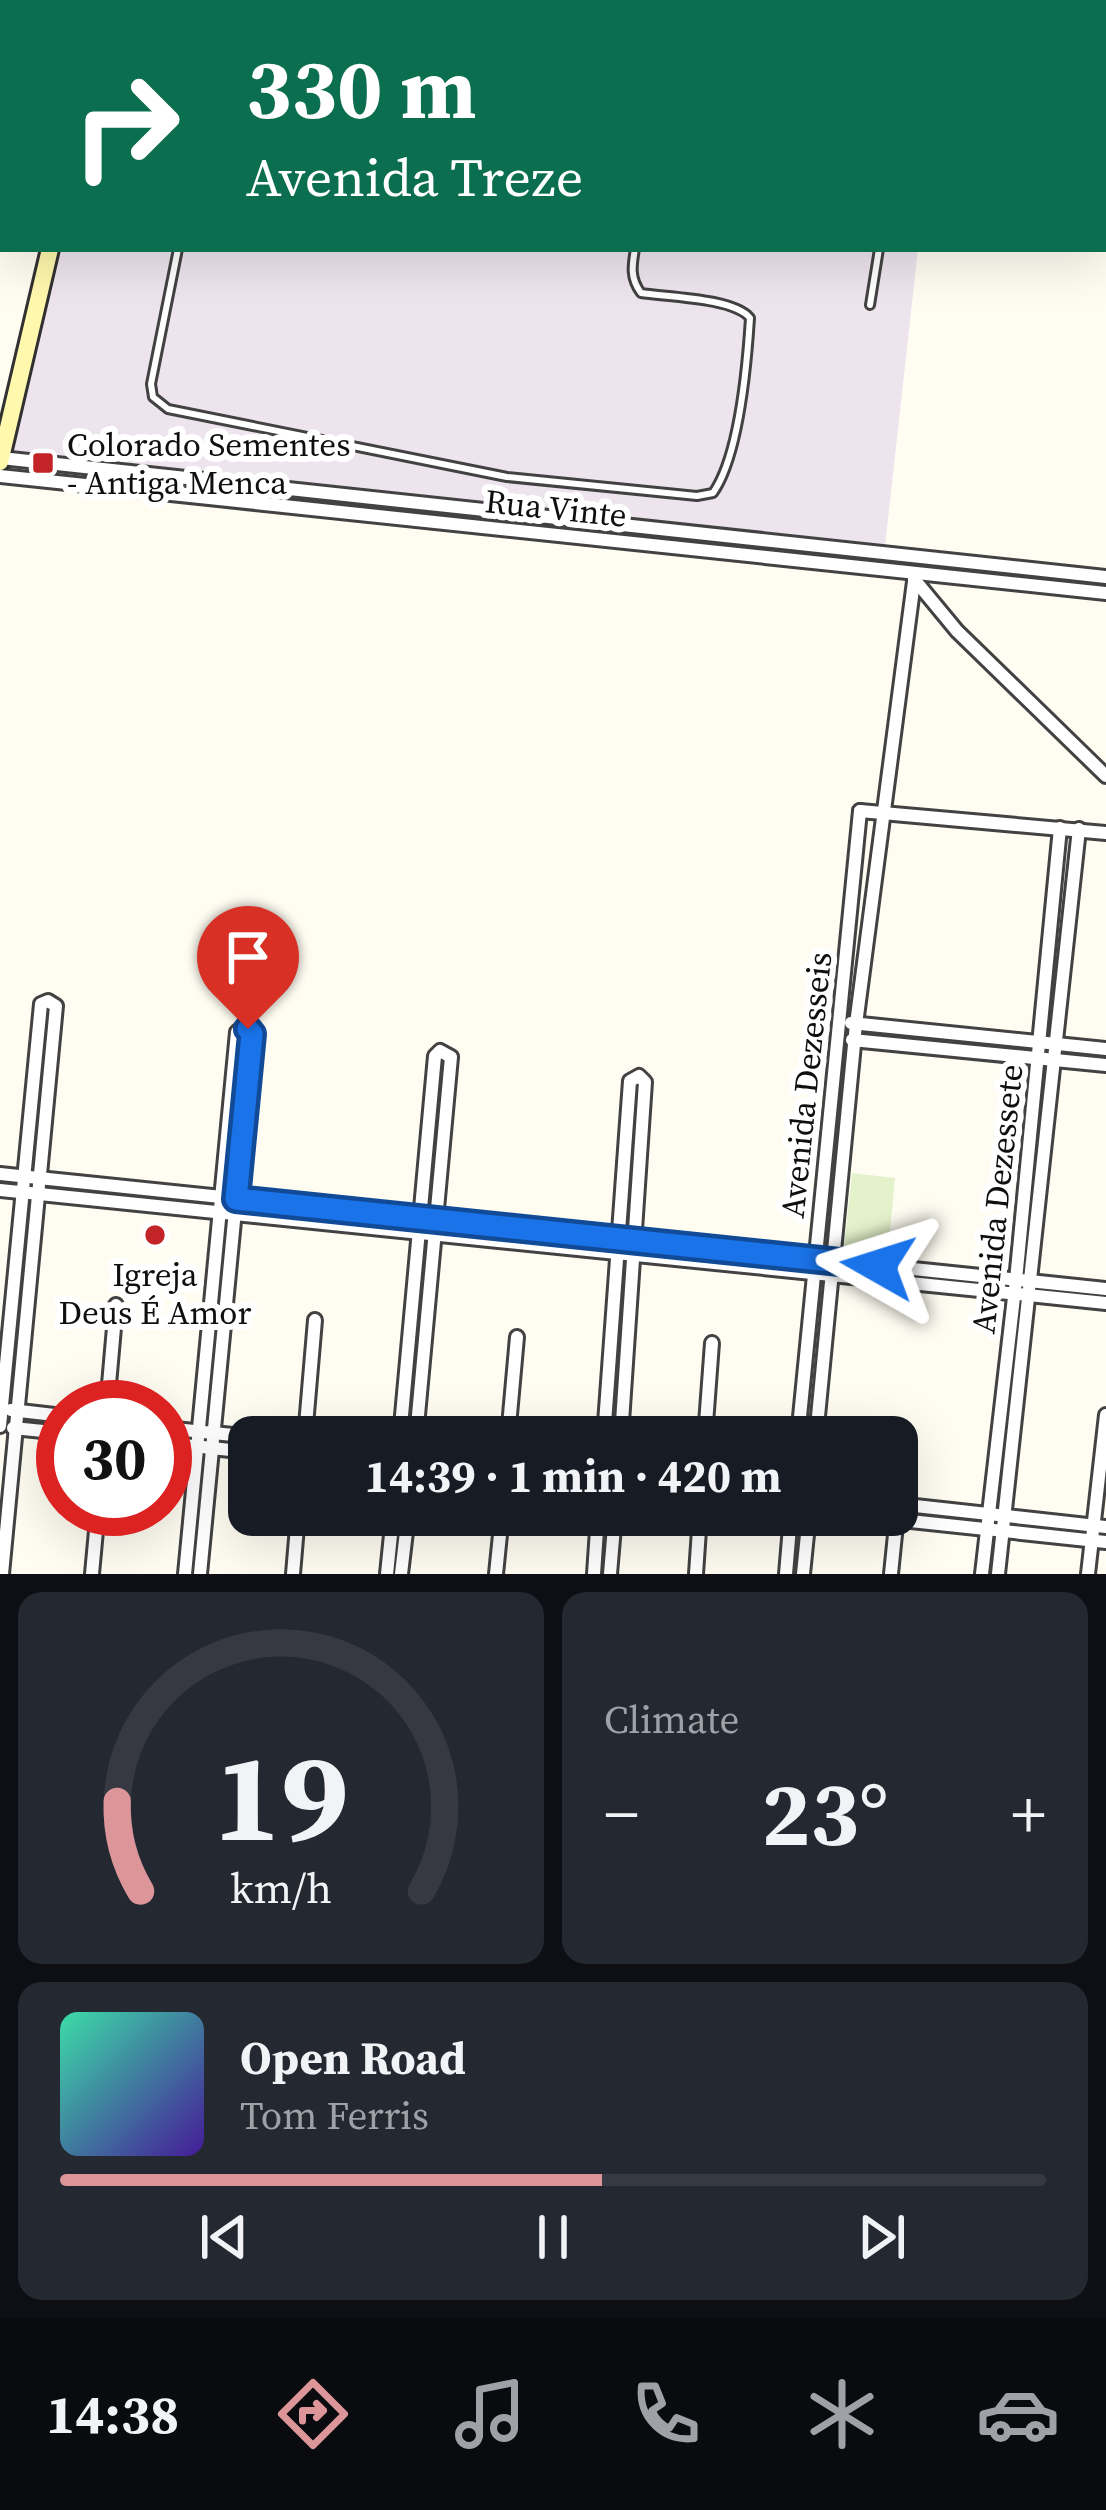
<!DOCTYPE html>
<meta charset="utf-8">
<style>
body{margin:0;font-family:"Source Serif 4",serif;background:#242831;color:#f1f3f6;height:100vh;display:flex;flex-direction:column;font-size:45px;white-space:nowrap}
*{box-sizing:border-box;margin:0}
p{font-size:39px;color:#9ea1a6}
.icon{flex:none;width:66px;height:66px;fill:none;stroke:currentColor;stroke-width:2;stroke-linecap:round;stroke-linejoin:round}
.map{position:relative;height:1574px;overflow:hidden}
.sheet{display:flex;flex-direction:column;gap:18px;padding:18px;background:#0d0f14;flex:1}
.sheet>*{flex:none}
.guide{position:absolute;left:0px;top:0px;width:1107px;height:252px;box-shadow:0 12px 48px #0002;background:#0b6e4f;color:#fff;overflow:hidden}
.speed{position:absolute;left:36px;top:1380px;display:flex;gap:24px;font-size:60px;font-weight:700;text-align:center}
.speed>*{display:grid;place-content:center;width:156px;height:156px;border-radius:50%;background:#171b24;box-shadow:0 12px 48px #0002;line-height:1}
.speed .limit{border:18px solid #d22;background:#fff;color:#111}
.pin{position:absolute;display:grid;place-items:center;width:102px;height:102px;color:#fff;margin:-123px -51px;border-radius:50% 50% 50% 0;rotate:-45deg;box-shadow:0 0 12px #0007}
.pin .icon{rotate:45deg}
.me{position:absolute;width:132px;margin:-66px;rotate:276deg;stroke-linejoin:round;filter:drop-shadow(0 0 9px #0008)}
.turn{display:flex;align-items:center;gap:42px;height:252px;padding:0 48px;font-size:54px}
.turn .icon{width:156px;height:156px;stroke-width:2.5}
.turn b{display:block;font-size:84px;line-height:102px}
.big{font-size:90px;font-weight:700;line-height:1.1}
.sheet .widget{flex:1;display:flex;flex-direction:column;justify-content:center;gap:18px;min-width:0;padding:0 42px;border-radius:24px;background:#242831}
.sheet .dial{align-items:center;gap:0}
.dial svg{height:312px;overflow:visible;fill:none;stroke:#363941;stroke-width:7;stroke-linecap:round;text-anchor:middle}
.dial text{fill:#f1f3f6;stroke:none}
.song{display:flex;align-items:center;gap:36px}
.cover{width:144px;height:144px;border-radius:18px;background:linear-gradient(135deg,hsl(160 70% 55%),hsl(260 70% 35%))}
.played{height:12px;border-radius:6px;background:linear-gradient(90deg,#dc9699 55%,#363941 55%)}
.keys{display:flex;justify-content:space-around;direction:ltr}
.heat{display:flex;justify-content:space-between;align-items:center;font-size:66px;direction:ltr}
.sheet .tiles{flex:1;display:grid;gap:18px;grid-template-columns:1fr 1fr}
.widget:last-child{grid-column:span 2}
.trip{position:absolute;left:228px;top:1416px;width:690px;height:120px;border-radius:24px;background:#171b24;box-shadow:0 12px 48px #0002;font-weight:700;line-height:120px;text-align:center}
.tabs{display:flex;height:192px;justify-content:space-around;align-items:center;background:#090b0e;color:#9ea1a6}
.tabs .icon{width:84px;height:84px}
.tabs .selected{color:#dc9699}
.tabs b{font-size:54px;color:#f1f3f6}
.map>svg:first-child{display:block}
.industrial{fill:#ede4ee}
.pitch{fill:#e4f2cc}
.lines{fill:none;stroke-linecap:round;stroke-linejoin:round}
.lane-casing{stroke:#424242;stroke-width:12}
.street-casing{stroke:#424242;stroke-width:18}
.secondary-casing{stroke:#313131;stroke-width:22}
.highway-casing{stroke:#202020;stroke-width:27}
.lane{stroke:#fff;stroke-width:6}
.street{stroke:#fff;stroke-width:12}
.secondary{stroke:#fff8ad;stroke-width:16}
.highway{stroke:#f6a459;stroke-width:21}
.route-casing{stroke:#114b97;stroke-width:30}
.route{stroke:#1a73e8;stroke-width:21}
.poi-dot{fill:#c32428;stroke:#fff;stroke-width:4.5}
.labels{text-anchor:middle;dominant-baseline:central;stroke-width:12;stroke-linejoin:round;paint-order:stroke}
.poi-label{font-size:33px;fill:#0f0f0f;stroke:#fff;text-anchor:start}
.street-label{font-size:33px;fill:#0f0f0f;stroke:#fff}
</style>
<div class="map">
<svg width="1106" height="1574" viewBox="0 0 1106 1574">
<rect width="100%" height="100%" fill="#fffdf2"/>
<!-- industrial -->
<g class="industrial">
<polygon points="114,0 946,0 113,3"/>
<polygon points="50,249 918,249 885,546 525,512 4,455"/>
</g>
<!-- pitch -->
<polygon class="pitch" points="852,1173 895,1178 888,1252 844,1248"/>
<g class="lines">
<!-- lane casing -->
<g class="lane-casing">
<g id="lane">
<polyline points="227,3 227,0"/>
<polyline points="680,3 681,0"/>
<polyline points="919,3 920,0"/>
<path d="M 178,249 L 151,384 L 153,397 L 168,409 L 507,477 L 697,496 L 713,493 C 739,456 747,365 750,318 C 734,298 668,297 641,293 C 630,278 632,266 635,249"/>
<polyline points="870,305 879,249"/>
</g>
</g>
<!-- street casing -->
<g class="street-casing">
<g id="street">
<polyline points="1,458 1106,577"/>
<polyline points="0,476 1106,593"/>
<polyline points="914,579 957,631 1106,776"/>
<polyline points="860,811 1106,833"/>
<polyline points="851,1023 1106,1049"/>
<polyline points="852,1040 1106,1065"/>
<polyline points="0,1174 1106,1289"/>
<polyline points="0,1190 1106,1303"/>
<polyline points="107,1407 116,1305"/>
<polyline points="11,1410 63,1416"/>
<polyline points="0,1426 41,1004 48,1001 56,1006 2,1574"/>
<polyline points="13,1428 63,1433"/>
<polyline points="165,1428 252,1437"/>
<polyline points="305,1437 315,1320"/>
<polyline points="400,1437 435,1056 440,1051 451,1057 416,1437"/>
<polyline points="508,1437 517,1337"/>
<polyline points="604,1437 630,1081 639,1076 645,1082 621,1437"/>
<polyline points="705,1437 712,1343"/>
<polyline points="798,1437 860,811"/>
<polyline points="816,1437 856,1024 915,574"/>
<polyline points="165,1443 249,1452"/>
<polyline points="897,1504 1106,1527"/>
<polyline points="854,1515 1106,1542"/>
<polyline points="92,1574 98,1509"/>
<polyline points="185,1574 237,1032 242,1028 252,1034 200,1574"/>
<polyline points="293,1574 298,1515"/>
<polyline points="387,1574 393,1515"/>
<polyline points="401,1574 408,1515"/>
<polyline points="496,1574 502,1515"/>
<polyline points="594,1574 598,1515"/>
<polyline points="610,1574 615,1515"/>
<polyline points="696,1574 700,1515"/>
<polyline points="786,1574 791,1515"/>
<polyline points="803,1574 809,1515"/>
<polyline points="891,1574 897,1515"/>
<polyline points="982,1574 1016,1280 1060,828"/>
<polyline points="998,1574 1079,829"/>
<polyline points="1088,1574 1106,1415"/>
</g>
</g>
<!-- secondary casing -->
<g class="secondary-casing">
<g id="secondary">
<polyline points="113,3 114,0"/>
<polyline points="0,462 50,249"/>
</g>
</g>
<!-- highway casing -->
<g class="highway-casing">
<g id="highway">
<polyline points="8,3 9,0"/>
<polyline points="49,3 49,0"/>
<polyline points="0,35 3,23"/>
<polyline points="0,196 3,184"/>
</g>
</g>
<!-- lane -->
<use href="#lane" class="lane"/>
<!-- street -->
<use href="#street" class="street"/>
<!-- secondary -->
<use href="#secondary" class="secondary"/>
<!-- highway -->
<use href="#highway" class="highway"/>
</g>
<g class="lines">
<!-- route casing -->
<g class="route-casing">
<polyline id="route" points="248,1029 252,1034 236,1199 878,1266"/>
</g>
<!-- route -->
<use href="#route" class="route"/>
</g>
<!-- markers -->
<g class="poi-dot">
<rect x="31" y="451" width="24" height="24" rx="6"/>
<circle cx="155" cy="1235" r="12"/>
</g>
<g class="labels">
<!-- poi labels -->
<g class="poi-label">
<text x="67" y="444">Colorado Sementes<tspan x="67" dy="38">- Antiga Menca</tspan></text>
<text x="155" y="1274" text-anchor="middle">Igreja<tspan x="155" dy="38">Deus É Amor</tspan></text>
</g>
<!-- street labels -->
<g class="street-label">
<text transform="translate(556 508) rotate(6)">Rua Vinte</text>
<text transform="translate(806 1085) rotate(-84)">Avenida Dezesseis</text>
<text transform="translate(997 1199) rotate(-84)">Avenida Dezessete</text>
</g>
</g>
</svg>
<div class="speed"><div class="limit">30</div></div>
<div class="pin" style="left:248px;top:1029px;background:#d93025"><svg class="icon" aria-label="arrive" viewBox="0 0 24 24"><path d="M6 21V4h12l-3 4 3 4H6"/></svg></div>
<svg class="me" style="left:878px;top:1266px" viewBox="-20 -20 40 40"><path d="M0-17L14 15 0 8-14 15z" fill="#1a73e8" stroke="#fff" stroke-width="4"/></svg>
<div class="trip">14:39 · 1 min · 420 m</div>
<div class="guide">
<div class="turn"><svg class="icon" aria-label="right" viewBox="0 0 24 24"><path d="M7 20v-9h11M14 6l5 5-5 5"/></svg><div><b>330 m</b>Avenida Treze</div></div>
</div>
</div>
<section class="sheet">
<div class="tiles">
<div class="widget dial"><svg viewBox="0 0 100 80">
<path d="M14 69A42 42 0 1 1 86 69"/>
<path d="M14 69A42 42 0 0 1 8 46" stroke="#dc9699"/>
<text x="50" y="56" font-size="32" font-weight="700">19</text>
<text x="50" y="72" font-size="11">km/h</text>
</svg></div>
<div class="widget"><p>Climate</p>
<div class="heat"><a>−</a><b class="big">23°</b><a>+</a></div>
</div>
<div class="widget">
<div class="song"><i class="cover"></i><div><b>Open Road</b><p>Tom Ferris</p></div></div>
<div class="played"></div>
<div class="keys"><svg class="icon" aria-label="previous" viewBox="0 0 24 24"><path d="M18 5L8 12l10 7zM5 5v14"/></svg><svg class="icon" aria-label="pause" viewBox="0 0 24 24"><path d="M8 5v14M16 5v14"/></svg><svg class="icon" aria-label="next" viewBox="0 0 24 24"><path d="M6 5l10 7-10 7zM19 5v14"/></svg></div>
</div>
</div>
</section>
<nav class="tabs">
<b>14:38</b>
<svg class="icon selected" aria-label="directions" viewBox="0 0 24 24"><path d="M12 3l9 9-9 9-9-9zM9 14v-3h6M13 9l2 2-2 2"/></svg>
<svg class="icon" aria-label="music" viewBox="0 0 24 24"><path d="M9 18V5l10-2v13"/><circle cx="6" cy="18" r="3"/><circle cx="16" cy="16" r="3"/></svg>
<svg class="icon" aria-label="phone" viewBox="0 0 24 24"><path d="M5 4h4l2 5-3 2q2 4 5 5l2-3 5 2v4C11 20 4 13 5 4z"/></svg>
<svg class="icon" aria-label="climate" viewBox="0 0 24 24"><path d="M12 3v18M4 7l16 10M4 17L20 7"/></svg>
<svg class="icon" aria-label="car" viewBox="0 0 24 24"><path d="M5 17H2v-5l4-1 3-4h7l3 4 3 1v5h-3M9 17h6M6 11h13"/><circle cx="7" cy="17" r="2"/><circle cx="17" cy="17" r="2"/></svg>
</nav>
